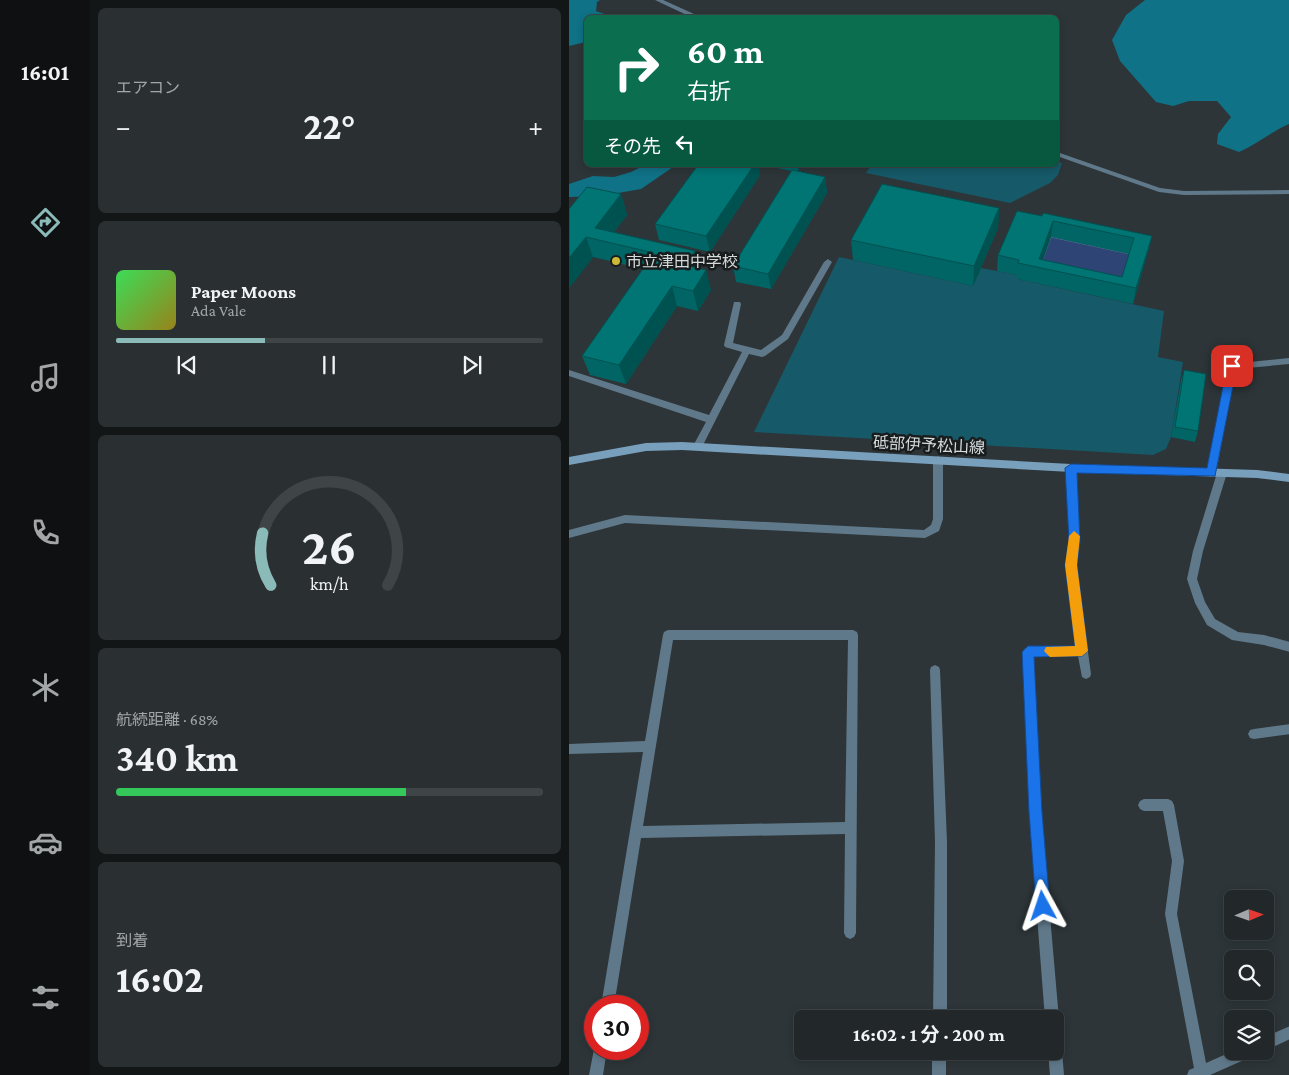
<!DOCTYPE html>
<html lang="ja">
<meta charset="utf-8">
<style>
body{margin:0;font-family:"Crimson Pro","Noto Sans JP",serif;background:#2a3032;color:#f1f3f6;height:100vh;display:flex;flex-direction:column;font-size:19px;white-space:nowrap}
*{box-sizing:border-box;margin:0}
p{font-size:16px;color:#a2a6a8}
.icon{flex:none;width:28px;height:28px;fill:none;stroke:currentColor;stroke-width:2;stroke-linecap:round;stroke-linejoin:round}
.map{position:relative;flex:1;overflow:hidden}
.panel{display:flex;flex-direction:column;gap:8px;padding:8px;background:#131617;width:479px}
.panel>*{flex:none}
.hud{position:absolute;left:15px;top:15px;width:475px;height:152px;border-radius:8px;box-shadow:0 2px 8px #0003,0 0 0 1px #3f4447;background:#0b6e4f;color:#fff;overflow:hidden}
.needle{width:32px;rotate:88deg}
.fabs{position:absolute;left:655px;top:890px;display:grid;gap:10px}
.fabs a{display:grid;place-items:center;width:50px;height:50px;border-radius:8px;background:#22282a;box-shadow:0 2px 8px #0003,0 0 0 1px #3f4447;font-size:25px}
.speed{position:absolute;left:15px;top:995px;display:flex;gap:10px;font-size:25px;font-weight:700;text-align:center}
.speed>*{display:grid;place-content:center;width:65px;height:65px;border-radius:50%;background:#22282a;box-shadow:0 2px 8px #0003,0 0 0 1px #3f4447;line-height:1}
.speed .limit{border:8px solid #d22;background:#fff;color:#111}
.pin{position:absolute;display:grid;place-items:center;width:42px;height:42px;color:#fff;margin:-21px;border-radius:10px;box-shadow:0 2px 8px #0006}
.me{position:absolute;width:55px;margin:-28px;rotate:355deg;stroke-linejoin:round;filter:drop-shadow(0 0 4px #0008)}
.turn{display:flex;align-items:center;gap:18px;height:105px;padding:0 20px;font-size:22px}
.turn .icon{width:65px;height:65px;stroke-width:2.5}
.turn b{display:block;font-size:35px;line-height:42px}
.then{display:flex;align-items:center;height:48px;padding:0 20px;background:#0003;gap:10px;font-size:19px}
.big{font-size:38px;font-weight:700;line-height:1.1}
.panel .tile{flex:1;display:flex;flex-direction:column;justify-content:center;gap:8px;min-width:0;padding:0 18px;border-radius:8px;background:#2a3032}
.panel .dial{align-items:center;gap:0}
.dial svg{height:130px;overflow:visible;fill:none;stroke:#3f4447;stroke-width:7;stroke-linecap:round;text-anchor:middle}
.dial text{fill:#f1f3f6;stroke:none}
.song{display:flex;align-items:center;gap:15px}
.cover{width:60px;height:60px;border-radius:8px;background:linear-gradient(135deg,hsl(130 70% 55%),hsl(50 70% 35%))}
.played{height:5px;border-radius:2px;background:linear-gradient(90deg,#8bbbb9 35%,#3f4447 35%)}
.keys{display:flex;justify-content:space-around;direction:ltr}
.heat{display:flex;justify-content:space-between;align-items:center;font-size:28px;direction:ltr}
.charge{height:8px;border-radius:4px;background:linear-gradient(90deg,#34c759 68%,#3f4447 0)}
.trip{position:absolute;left:225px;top:1010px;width:270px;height:50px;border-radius:8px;background:#22282a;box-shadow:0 2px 8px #0003,0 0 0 1px #3f4447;font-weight:700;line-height:50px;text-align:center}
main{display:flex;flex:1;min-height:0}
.dock{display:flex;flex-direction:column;width:90px;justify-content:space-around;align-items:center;background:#0e1011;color:#a2a6a8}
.dock .icon{width:35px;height:35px}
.dock .active{color:#8bbbb9}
.dock b{font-size:22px;color:#f1f3f6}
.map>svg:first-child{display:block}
.green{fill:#165968}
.forest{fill:#0f7286}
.water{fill:#2d4475;stroke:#5f7194}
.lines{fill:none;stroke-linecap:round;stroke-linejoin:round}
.lane{fill:#60798a;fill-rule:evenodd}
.street{fill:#60798a;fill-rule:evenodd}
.secondary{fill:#789fbb;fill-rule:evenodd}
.wall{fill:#006564;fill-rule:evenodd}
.shaded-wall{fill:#005251}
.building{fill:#007574;stroke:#005251;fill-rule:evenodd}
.route{fill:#1a73e8;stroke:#114b97}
.slow{fill:#f59e0b}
.poi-dot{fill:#cdb938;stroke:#181c1d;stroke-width:2}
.labels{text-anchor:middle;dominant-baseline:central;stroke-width:5;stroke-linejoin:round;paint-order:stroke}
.poi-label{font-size:16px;fill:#d5dbdc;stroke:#181c1d;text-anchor:start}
.street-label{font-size:16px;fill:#d5dbdc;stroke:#181c1d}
</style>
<main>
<nav class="dock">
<b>16:01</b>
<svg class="icon active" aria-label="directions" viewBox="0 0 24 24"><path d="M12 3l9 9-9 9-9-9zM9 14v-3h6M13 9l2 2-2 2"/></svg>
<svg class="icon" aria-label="music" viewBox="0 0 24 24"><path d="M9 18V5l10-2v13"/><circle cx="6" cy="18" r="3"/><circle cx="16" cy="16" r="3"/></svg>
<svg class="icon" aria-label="phone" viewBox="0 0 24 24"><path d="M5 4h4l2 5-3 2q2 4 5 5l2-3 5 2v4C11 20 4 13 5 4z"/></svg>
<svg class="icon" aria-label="climate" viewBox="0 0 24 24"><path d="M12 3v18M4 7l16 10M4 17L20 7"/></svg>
<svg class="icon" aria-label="car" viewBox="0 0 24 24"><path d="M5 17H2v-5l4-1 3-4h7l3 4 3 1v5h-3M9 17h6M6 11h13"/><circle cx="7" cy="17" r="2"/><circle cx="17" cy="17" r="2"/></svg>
<svg class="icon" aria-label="filters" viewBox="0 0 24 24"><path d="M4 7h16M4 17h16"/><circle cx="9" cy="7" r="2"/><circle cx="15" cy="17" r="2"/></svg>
</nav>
<section class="panel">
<div class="tile"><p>エアコン</p>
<div class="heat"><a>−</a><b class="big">22°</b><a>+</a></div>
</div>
<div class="tile">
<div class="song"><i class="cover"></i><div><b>Paper Moons</b><p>Ada Vale</p></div></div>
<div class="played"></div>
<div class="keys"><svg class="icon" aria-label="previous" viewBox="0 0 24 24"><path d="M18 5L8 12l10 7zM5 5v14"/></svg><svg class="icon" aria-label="pause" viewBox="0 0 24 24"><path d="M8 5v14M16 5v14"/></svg><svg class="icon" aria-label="next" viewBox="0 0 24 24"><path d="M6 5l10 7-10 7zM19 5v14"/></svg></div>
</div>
<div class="tile dial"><svg viewBox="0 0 100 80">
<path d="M14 69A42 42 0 1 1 86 69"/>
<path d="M14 69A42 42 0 0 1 9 37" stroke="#8bbbb9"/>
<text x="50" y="56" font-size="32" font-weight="700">26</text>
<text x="50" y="72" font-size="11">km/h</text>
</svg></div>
<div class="tile"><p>航続距離 · 68%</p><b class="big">340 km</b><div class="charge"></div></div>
<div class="tile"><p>到着</p><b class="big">16:02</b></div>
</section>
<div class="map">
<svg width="721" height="1075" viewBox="0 0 721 1075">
<rect width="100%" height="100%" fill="#2d3538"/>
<!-- green -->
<g class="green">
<polygon points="488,161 493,163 489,175 481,183 441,203 297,173 302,165 488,165"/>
<polygon points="270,257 404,286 412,268 449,275 448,279 595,311 589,357 614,362 602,437 597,449 584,455 185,432"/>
</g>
<!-- forest -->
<g class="forest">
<polygon points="0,0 31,0 28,2 27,11 44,17 18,18 17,42 0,46"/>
<path d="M 576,0 L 720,0 L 720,124 C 702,132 688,144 670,152 L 648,144 L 649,134 L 662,117 L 648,101 L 620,101 L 604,106 L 587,102 L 551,61 L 543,40 L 557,15 Z"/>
<polygon points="76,165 107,165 72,189 32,196 0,197 0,184 24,176 45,177 62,172"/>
</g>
<!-- water -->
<polygon class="water" points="482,237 561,254 550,293 468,275"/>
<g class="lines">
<!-- lane -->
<polygon class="lane" points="259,259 263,262 219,339 196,356 193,357 180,354 132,449 129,450 124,446 137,422 0,376 0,370 140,415 173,352 156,347 155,345 165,302 171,302 172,304 164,343 192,350 213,335 255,262"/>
<!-- street -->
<g class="street">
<polygon points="86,0 94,0 134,18 124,18"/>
<polygon points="488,152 591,188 615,191 721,190 721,194 615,195 590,192 488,156"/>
<polygon points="721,358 721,364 667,369 647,473 642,477 639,476 637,473 660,364"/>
<polygon points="369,456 374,460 374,519 370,531 356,538 56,523 0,538 0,530 56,515 355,530 362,525 364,519 364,460"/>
<polygon points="502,464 507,468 511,541 507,565 522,674 521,677 517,679 513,677 509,656 465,657 472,812 490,1019 486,1024 486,1019 476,1019 460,812 454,652 455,649 459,647 508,646 497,565 501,541 497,468"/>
<polygon points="653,469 658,473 634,551 628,579 636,602 646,619 669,632 695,635 721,642 721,652 695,645 663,640 638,625 626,603 618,579 624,551 648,473"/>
<path d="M 99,630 L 284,630 L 288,632 L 289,635 L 287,933 L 285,937 L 281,939 L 277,937 L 275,933 L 276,834 L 72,838 L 45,1006 L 32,1006 L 74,752 L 0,754 L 0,744 L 76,741 L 94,635 L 95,632 ZM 104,640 L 279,640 L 276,822 L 74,826 Z"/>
<polygon points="366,665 370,667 371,670 378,842 378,1019 364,1019 366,842 361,670 362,667"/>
<polygon points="721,724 721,734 685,739 681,738 679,734 681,730 685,729"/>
<polygon points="575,799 599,799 603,801 605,805 615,861 608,914 637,1063 664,1051 686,1051 684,1056 641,1075 618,1075 620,1070 625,1068 596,914 603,861 594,811 575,811 571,809 569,805 571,801"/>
<polygon points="721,1026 721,1039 696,1051 696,1037"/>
<polygon points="26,1044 26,1049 38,1049 34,1075 20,1075"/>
<polygon points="486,1044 491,1046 493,1051 495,1075 481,1075 479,1051 486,1051"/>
<rect x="363" y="1051" width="14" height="24"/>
</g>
<!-- secondary -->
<polygon class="secondary" points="113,442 502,464 688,470 721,474 721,482 688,478 502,472 113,450 77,451 0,465 0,457 77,443"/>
</g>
<!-- wall -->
<g class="wall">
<polygon points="193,165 232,165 229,171 256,177 258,193 202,289 167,282 164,266 223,171"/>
<polygon points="191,175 141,252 90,240 86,224"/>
<polygon points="52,194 58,215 45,232 126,251 130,268 142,290 129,311 108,306 57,384 21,375 13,356 74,269 24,257 0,288 0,209"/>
<polygon points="430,208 429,228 404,286 284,260 282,240"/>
<path d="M 473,216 L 583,236 L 579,252 L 564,304 L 448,279 L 448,275 L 428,271 L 429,255 ZM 482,237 L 560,254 L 553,277 L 474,260 Z"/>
<polygon points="615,370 629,431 626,442 602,437 612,380"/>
</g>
<!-- shaded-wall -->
<g class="shaded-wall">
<polygon points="185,165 190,165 191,175 141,252 137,236"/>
<polygon points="228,165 232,165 229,172"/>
<polygon points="256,177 258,193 202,289 199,274"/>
<polygon points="52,194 58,215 37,242 26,228"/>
<polygon points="430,208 429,228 404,286 405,266"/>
<polygon points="484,221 482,237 471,267 470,259"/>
<polygon points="583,236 579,252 564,304 567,288"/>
<polygon points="17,237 24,257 0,288 0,258"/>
<polygon points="126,251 131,271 116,265"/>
<polygon points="137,270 142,290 129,311 124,291"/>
<polygon points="103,286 108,306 57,384 50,365"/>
</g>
<!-- building -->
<g class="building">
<polygon points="129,165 185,165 137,236 86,224"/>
<polygon points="223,170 256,177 199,274 164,266"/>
<polygon points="313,184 430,208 405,266 282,240"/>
<polygon points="18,187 52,194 26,228 126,251 116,265 137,270 124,291 103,286 50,365 13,356 85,253 17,237 0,258 0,209"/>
<path d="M 448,211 L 473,216 L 474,213 L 583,236 L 567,288 L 449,263 L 450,260 L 429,255 ZM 484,221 L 565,238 L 553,277 L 470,259 Z"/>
<polygon points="615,370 637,374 629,431 606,427"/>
</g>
<!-- route -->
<polygon class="route" points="663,363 668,366 646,476 508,473 511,541 508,565 519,651 513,656 465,657 473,812 481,906 479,911 474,913 469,911 467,906 460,812 453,652 459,646 506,646 496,565 500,541 496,468 502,464 638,468 658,366"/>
<!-- slow -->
<polygon class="slow" points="505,531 511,536 508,565 519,651 513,656 481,657 475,651 477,647 506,646 496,565 500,536"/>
<!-- markers -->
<circle class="poi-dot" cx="47" cy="261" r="5"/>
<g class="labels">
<!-- poi labels -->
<g class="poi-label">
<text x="57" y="261">市立津田中学校</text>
</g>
<!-- street labels -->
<g class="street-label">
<text transform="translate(360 445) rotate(3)">砥部伊予松山線</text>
</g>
</g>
</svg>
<div class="fabs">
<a><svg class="needle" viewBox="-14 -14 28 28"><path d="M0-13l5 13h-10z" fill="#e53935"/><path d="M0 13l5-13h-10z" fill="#a2a6a8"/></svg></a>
<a><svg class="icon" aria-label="search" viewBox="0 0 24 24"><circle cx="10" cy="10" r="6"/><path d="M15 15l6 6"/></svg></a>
<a><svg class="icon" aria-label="layers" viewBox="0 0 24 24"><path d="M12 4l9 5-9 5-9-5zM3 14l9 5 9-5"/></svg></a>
</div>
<div class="speed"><div class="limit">30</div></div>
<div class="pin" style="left:663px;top:366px;background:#d93025"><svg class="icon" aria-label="arrive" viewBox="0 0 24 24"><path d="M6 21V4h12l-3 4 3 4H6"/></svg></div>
<svg class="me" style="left:474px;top:906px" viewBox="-20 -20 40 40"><path d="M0-17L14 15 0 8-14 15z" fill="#1a73e8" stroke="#fff" stroke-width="4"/></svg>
<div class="trip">16:02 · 1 分 · 200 m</div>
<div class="hud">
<div class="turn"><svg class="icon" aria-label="right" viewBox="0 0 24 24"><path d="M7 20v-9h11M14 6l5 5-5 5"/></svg><div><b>60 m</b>右折</div></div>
<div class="then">その先<svg class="icon" aria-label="left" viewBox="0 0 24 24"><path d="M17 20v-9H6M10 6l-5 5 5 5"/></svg></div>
</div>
</div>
</main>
